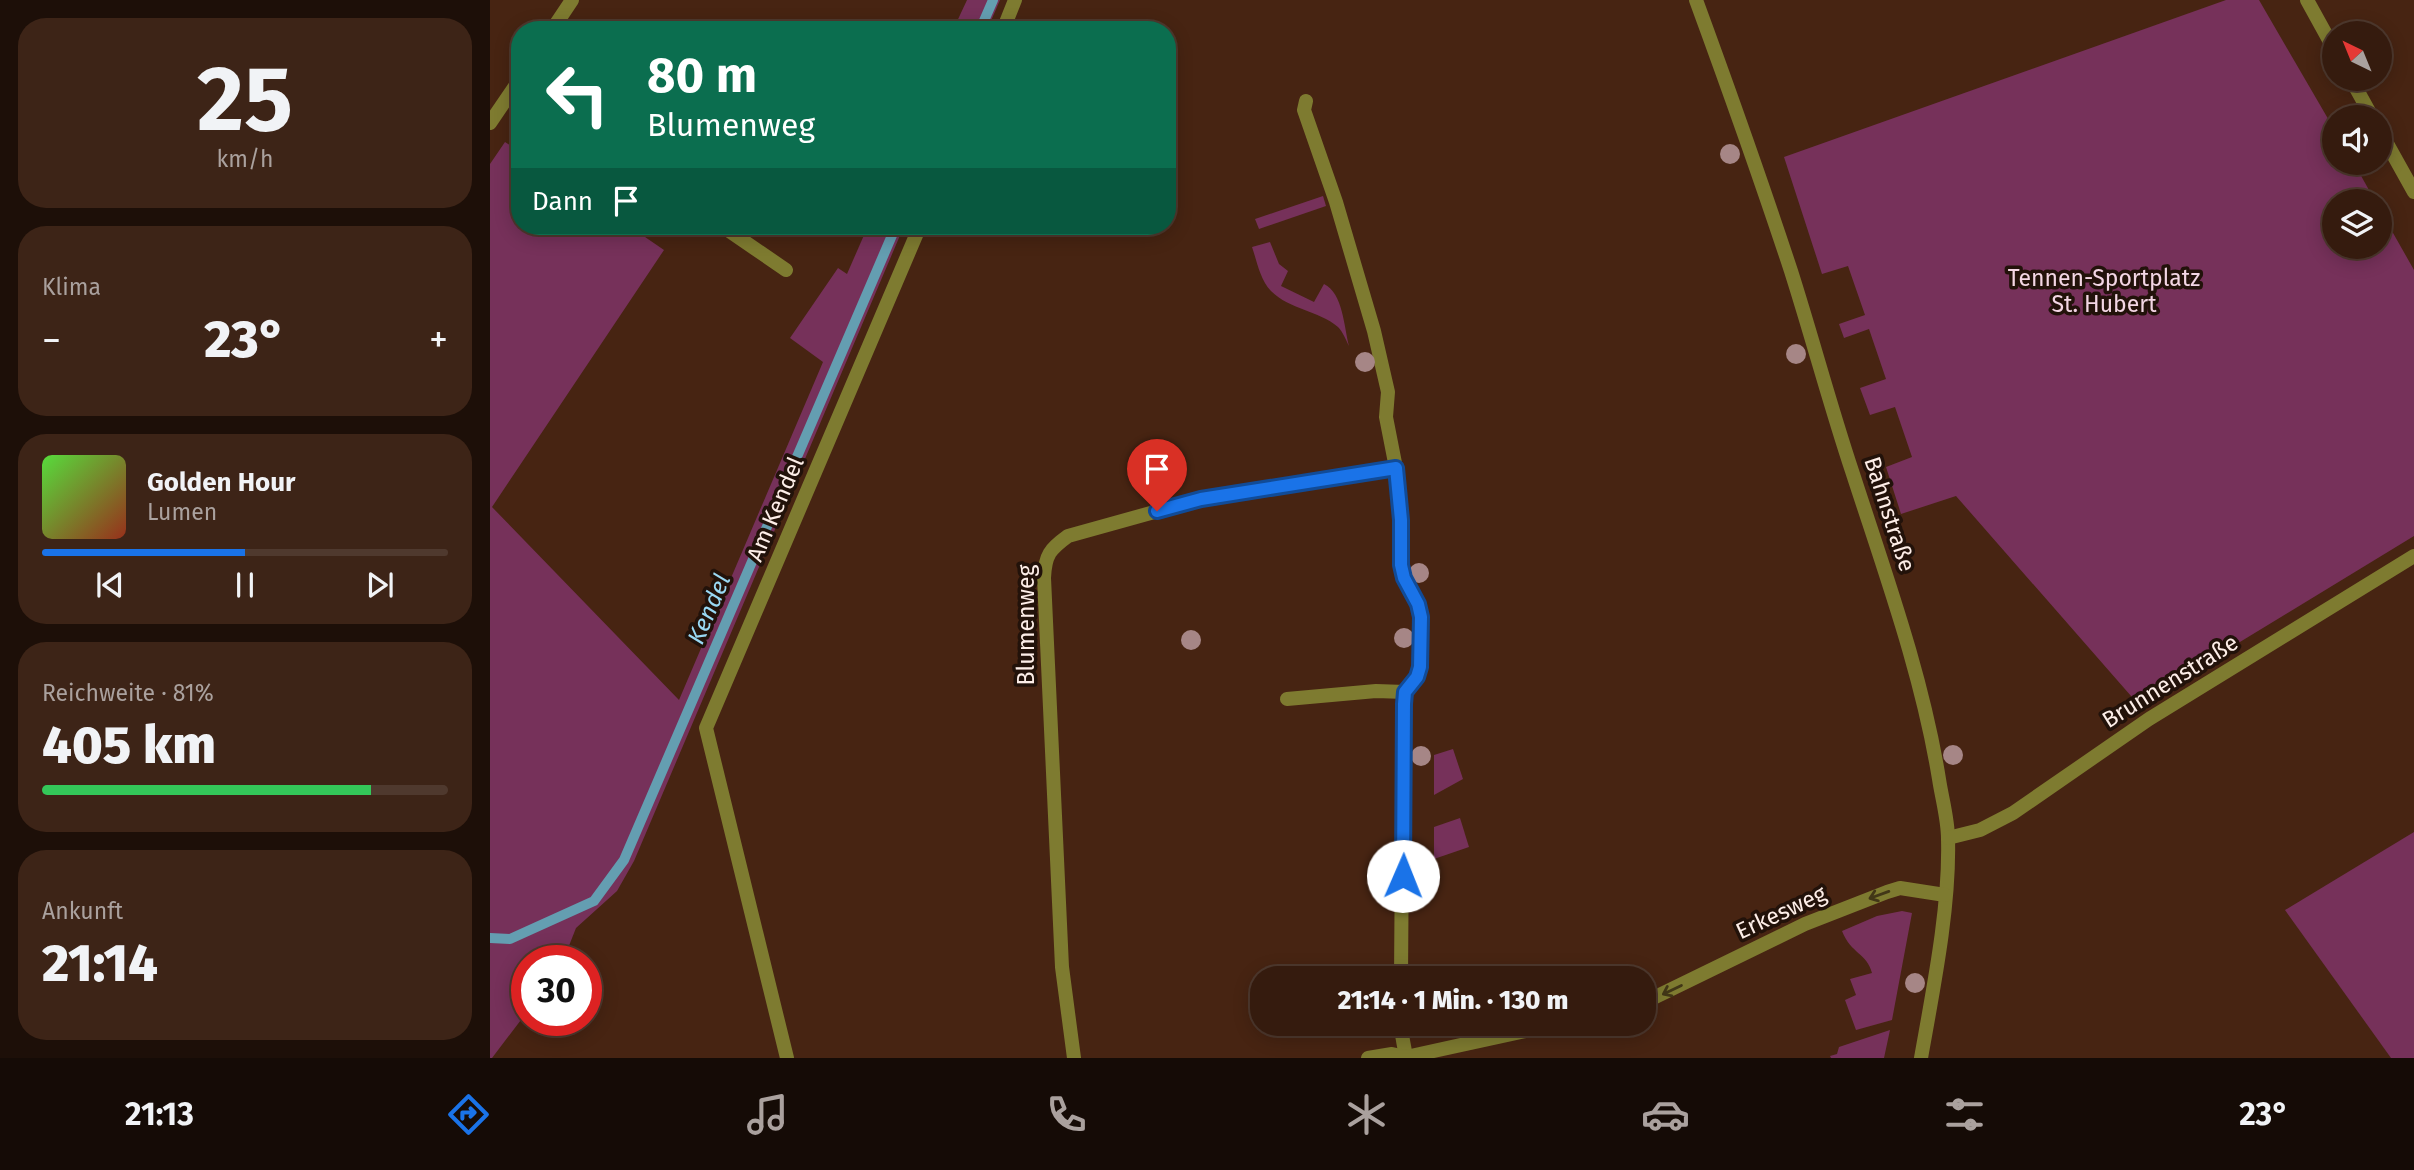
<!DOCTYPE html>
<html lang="de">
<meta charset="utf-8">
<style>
body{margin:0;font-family:"Fira Sans",sans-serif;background:#3d2417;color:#f1f3f6;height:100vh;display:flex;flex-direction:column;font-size:26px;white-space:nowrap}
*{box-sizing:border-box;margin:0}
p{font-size:23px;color:#aaa19e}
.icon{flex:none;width:38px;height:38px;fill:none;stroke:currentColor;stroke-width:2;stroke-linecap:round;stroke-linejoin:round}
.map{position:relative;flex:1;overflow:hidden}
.details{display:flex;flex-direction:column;gap:18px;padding:18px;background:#1d0f08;width:490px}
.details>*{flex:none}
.banner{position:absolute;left:21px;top:21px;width:665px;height:214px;border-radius:28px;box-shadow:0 4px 18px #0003,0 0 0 2px #4f392e;background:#0b6e4f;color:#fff;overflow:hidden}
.needle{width:46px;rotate:317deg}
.controls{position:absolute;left:1832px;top:21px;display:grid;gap:14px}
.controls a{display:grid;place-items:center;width:70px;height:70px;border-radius:50%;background:#351b0e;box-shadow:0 4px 18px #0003,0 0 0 2px #4f392e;font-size:35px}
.speed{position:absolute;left:21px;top:945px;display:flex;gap:14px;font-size:35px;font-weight:700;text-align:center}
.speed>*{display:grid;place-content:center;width:91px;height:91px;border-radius:50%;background:#351b0e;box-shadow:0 4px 18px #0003,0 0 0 2px #4f392e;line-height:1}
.speed .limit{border:10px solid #d22;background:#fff;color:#111}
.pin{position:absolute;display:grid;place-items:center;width:60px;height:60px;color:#fff;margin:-72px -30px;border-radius:50% 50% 50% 0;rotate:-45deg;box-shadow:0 0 7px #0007}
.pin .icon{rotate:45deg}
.me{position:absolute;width:77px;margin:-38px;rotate:1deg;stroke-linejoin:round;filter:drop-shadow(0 0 5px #0008)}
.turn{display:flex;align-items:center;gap:24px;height:147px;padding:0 21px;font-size:32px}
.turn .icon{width:91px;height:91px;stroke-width:2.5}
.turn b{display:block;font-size:49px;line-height:60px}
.then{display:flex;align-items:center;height:66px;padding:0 21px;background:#0003;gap:14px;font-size:26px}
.big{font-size:52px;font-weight:800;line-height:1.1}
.details .tile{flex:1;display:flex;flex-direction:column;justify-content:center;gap:10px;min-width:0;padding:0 24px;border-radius:28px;background:#3d2417}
.details .dial{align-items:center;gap:0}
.dial b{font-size:91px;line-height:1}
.song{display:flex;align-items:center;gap:21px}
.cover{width:84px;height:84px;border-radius:10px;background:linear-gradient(135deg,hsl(110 70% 55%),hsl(10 70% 35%))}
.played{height:7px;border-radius:4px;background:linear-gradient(90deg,#1a73e8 50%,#4f392e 50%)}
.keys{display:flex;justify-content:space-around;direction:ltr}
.heat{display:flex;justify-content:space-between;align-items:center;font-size:38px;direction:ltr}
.charge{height:10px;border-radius:5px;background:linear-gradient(90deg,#34c759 81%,#4f392e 0)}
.trip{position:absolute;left:760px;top:966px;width:406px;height:70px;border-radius:28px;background:#351b0e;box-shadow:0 4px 18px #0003,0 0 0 2px #4f392e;font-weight:800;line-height:70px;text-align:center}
.dock{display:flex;height:112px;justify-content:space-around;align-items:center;background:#150b06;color:#aaa19e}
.dock .icon{width:49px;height:49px}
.dock .on{color:#1a73e8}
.dock b{font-size:32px;color:#f1f3f6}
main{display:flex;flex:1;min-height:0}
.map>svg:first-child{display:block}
.green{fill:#76315a}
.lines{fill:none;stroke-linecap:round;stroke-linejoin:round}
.stream{stroke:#649eb1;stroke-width:10}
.service{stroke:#7e7b30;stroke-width:14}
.minor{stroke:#7e7b30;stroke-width:14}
.tree{fill:#a68686}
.oneway{stroke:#423717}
.route-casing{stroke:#114b97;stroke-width:18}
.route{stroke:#1a73e8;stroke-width:12}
.labels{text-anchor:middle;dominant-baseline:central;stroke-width:7;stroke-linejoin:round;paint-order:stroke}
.park-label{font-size:23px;fill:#f3d6e4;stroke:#22120a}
.street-label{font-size:23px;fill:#fdeee8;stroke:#22120a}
.water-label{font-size:24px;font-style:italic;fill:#9ad9f4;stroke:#22120a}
</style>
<main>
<section class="details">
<div class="tile dial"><b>25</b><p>km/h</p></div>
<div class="tile"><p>Klima</p>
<div class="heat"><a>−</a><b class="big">23°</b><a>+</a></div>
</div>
<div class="tile">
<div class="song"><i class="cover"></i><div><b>Golden Hour</b><p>Lumen</p></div></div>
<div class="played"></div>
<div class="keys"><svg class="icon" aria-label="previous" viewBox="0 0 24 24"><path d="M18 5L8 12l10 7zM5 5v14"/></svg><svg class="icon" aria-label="pause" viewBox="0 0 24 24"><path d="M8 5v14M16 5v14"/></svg><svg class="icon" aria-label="next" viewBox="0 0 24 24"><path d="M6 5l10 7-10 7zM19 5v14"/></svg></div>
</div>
<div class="tile"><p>Reichweite · 81%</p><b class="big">405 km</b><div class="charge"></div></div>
<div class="tile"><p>Ankunft</p><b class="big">21:14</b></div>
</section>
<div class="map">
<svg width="1924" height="1058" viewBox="0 0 1924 1058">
<rect width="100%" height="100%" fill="#472412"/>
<!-- green -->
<g class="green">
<polygon points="477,0 510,0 497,30 463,30"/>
<polygon points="1736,0 1769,0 1844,129 1844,163 1864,163 1885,201 1844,201 1844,247 1890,247 1890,210 1924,270 1924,536 1648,704 1466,496 1411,514 1396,467 1422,457 1405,407 1380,415 1370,388 1396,379 1379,329 1354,338 1349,324 1375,315 1358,266 1332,274 1294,157"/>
<polygon points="15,142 30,152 30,226 139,226 174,250 2,507 189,700 333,362 300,338 348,268 357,274 378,226 414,226 144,861 127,891 86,928 73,961 37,961 37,1012 2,1058 0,1058 0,164"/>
<polygon points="833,196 836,206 769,229 765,219"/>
<path d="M 780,242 L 789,264 L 798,271 L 791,286 L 824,302 L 834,284 C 853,293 854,327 859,346 C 856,340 853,332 848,327 C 828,310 800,310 781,291 C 770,280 767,261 762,247 Z"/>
<polygon points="963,749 973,779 944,795 944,755"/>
<polygon points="970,818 979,847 944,859 944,827"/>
<polygon points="1924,832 1924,1058 1901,1058 1795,910"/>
<path d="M 1412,911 L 1422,913 L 1402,1020 L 1366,1030 L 1355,1000 L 1366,995 L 1360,979 L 1382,973 C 1377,953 1361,954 1352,931 L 1387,916 Z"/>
<polygon points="1400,1030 1394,1058 1341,1058 1340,1056 1347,1054 1349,1047"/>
</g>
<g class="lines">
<!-- stream -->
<g class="stream">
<polyline points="490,30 503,0"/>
<polyline points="0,938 20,939 104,901 134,860 406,226"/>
</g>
<!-- service -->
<polyline class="service" points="232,226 296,270"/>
<!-- minor -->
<g class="minor">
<path d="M 1206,0 C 1239,90 1271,180 1301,271 C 1322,337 1340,405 1362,471 C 1395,573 1432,674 1449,779 C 1452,799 1458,819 1458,839 C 1460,907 1443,990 1431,1058"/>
<polyline points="1817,0 1844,49"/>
<polyline points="62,30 82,0"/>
<polyline points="513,30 525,0"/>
<polyline points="1861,79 1882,117"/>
<polyline points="816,101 814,110 846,202 884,331 898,392 896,417 906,468 911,520 911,565 914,578 928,604 931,617 930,667 927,677 915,692 913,704 911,978"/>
<polyline points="0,123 30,79"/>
<polyline points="1890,131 1924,192"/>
<polyline points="797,699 886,691 915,692"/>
<polyline points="1458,838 1490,830 1523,813 1659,719 1924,556"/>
<polyline points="1153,1003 1315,924 1397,892 1410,888 1455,895"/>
<polyline points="910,1024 916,1057"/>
<polyline points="297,1058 216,728 430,226"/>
<path d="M 584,1058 L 572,967 L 554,578 C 555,555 560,549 578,536 L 711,499 L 906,468"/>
<polyline points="878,1058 902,1054 916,1057 1067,1024"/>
</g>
</g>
<!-- trees -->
<g class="tree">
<circle cx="1240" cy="154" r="10"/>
<circle cx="1306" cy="354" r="10"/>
<circle cx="875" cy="362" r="10"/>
<circle cx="929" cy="573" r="10"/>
<circle cx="914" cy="638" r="10"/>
<circle cx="701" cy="640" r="10"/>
<circle cx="1463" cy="755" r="10"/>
<circle cx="931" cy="756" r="10"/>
<circle cx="1425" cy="983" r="10"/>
</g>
<!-- one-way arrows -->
<defs><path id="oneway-shaft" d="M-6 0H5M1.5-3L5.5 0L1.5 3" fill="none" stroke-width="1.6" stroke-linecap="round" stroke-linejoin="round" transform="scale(1.75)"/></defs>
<g class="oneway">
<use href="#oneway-shaft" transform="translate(1389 895) rotate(160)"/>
<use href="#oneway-shaft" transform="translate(1182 990) rotate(154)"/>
</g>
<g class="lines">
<!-- route casing -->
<g class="route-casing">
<polyline id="route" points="667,511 711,499 906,468 911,520 911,565 914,578 928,604 931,617 930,667 927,677 915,692 914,704 913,876"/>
</g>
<!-- route -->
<use href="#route" class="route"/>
</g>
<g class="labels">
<!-- park labels -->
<g class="park-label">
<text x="1614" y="278">Tennen-Sportplatz<tspan x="1614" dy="26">St. Hubert</tspan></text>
</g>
<!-- street labels -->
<g class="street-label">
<text transform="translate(285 509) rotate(-67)">Am Kendel</text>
<text transform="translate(1400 514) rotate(72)">Bahnstraße</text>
<text transform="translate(536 625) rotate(-90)">Blumenweg</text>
<text transform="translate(1680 681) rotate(-32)">Brunnenstraße</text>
<text transform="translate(1291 912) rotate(-25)">Erkesweg</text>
</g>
<!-- water labels -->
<g class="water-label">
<text transform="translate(219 609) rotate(-67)">Kendel</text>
</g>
</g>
</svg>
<div class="controls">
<a><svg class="needle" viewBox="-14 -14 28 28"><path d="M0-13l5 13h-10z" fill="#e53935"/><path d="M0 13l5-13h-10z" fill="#aaa19e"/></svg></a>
<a><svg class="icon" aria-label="sound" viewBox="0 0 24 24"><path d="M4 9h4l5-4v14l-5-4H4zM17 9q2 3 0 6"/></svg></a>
<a><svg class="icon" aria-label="layers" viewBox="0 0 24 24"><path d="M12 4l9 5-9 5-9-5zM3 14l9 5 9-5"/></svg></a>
</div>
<div class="speed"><div class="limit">30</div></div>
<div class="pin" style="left:667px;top:511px;background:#d93025"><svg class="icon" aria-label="arrive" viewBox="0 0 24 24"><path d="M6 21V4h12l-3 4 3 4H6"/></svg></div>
<svg class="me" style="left:913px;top:876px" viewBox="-20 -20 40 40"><circle r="19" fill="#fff"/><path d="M0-13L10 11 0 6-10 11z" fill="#1a73e8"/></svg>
<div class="trip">21:14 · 1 Min. · 130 m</div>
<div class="banner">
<div class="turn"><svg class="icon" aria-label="left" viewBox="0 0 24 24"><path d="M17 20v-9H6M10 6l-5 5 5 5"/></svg><div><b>80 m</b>Blumenweg</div></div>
<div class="then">Dann<svg class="icon" aria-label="arrive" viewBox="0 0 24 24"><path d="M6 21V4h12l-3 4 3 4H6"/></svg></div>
</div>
</div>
</main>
<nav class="dock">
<b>21:13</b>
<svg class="icon on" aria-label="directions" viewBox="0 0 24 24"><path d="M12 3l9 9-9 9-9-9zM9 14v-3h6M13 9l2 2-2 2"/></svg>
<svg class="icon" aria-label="music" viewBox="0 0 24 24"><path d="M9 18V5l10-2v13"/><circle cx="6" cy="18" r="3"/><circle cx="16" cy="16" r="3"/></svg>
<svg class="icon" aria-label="phone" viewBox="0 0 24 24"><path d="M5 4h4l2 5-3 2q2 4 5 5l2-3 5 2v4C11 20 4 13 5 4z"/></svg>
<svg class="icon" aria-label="climate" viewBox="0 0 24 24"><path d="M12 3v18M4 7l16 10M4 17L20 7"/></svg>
<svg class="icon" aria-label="car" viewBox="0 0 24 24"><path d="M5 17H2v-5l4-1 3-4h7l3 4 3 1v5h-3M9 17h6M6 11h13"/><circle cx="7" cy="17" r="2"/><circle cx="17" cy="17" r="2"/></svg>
<svg class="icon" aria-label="filters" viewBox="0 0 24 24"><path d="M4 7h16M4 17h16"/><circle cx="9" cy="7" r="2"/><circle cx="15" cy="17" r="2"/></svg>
<b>23°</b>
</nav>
